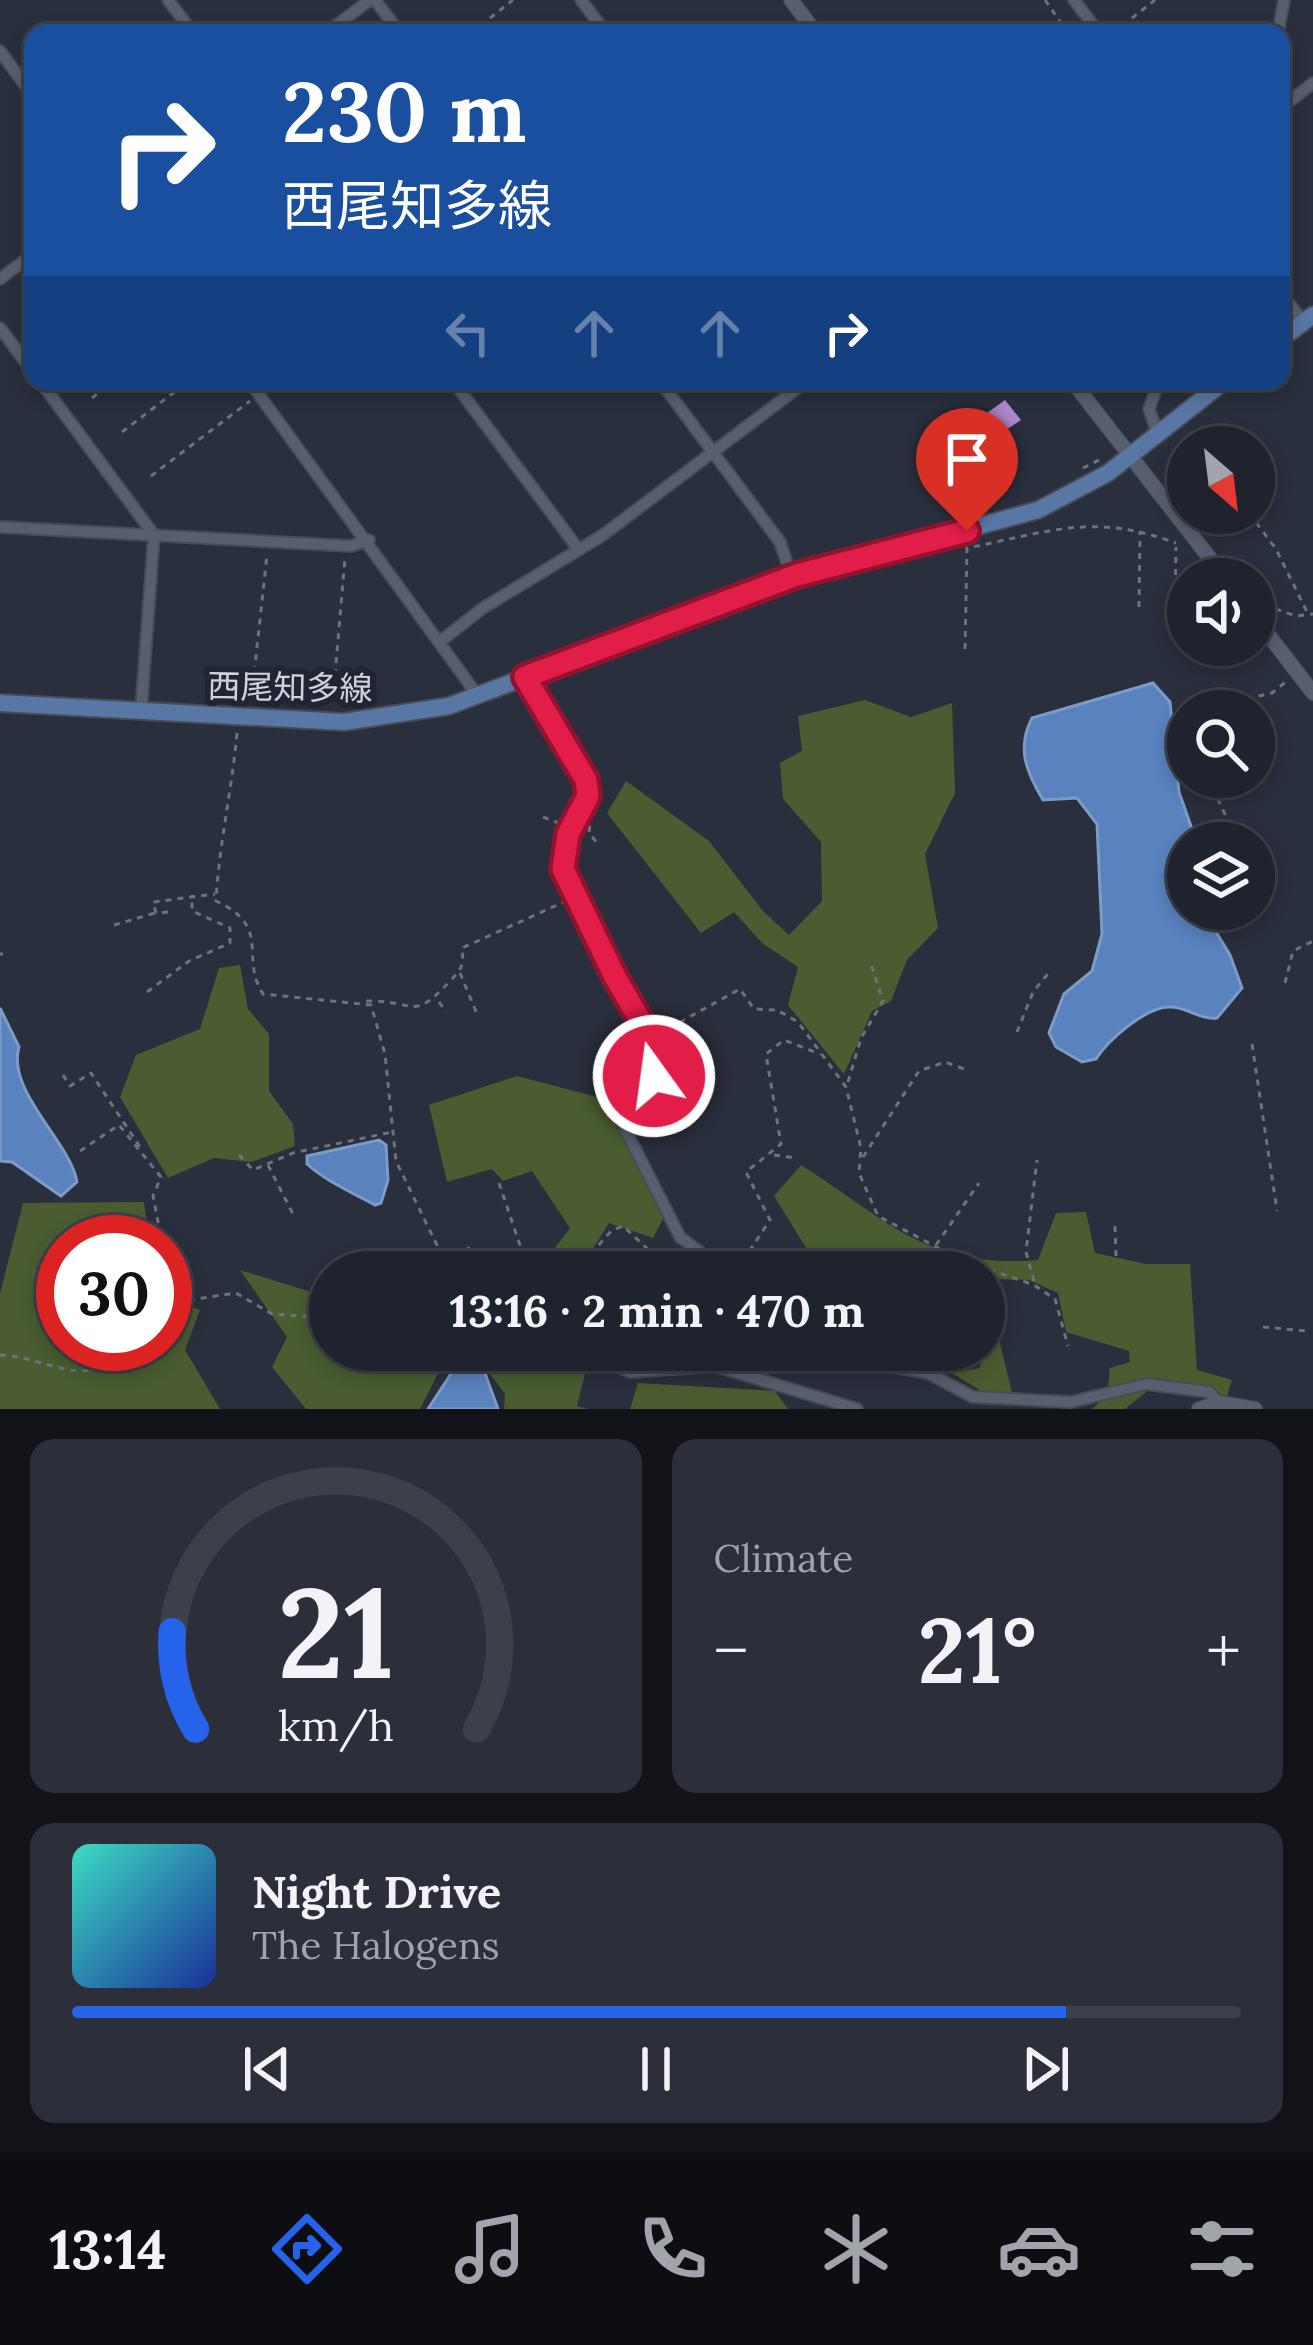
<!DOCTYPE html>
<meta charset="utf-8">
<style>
body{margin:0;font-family:Lora,"Noto Sans JP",serif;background:#2c2f39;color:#f1f3f6;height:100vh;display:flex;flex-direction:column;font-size:45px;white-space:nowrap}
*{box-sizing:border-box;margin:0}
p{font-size:39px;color:#a1a4aa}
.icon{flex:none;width:66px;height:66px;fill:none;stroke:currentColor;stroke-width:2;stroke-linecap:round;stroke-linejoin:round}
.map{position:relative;height:1409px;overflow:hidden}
.details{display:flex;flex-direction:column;gap:30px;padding:30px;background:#111319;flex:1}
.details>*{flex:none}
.top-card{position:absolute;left:24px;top:24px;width:1266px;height:366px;border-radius:24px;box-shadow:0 6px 18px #0003,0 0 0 3px #3c4049;background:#1a4fa0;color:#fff;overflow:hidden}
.needle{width:78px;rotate:152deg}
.tools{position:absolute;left:1167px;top:426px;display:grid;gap:24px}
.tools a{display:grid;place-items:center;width:108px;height:108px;border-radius:50%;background:#1f232d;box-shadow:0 6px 18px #0003,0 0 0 3px #3c4049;font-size:60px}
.speed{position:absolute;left:36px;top:1215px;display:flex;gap:24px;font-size:60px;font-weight:700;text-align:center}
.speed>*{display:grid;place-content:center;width:156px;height:156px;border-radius:50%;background:#1f232d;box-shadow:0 6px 18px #0003,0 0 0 3px #3c4049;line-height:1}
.speed .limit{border:18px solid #d22;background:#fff;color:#111}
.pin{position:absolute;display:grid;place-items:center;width:102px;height:102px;color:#fff;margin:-123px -51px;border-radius:50% 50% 50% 0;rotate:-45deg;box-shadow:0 0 12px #0007}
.pin .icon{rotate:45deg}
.me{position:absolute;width:132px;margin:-66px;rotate:346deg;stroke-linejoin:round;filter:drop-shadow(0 0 9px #0008)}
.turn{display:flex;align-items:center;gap:42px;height:252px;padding:0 60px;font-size:54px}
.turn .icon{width:156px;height:156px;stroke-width:2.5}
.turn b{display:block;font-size:84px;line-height:102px}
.lanes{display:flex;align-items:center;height:114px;padding:0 60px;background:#0003;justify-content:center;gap:60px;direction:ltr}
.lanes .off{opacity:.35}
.big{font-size:90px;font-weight:700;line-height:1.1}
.details .card{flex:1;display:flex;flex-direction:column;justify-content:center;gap:18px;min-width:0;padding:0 42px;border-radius:24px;background:#2c2f39}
.details .dial{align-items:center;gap:0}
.dial svg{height:312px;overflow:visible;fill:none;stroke:#3c4049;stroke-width:7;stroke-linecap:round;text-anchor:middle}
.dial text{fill:#f1f3f6;stroke:none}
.song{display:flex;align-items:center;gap:36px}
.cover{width:144px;height:144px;border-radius:18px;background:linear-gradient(135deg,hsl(170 70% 55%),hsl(230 70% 35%))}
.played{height:12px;border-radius:6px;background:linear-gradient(90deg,#2563eb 85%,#3c4049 85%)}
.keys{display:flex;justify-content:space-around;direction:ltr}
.heat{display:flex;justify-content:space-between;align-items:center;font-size:66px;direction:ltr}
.details .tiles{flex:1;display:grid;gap:30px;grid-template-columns:1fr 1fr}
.card:last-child{grid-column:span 2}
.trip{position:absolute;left:309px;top:1251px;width:696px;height:120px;border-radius:60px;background:#1f232d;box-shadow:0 6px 18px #0003,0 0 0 3px #3c4049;font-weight:700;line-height:120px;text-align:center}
.menu{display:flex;height:192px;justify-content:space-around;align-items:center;background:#0c0e12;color:#a1a4aa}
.menu .icon{width:84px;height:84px}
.menu .current{color:#2563eb}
.menu b{font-size:54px;color:#f1f3f6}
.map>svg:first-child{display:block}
.green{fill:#4a5c30}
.water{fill:#5982be;stroke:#7c9bc7;stroke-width:3}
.building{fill:#ad88ca}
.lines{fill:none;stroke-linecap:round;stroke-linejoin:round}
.minor-casing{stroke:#464c57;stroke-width:14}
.tertiary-casing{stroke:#464c57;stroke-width:16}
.primary-casing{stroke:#464c57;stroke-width:20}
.path{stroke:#6d737d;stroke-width:3;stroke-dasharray:6 6;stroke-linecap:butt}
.minor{stroke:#575e6d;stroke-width:10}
.tertiary{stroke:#575e6d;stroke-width:14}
.primary{stroke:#5977a4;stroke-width:16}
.route-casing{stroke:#92132f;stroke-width:30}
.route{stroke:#e11d48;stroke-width:21}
.labels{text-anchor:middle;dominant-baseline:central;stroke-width:12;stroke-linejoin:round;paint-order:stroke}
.street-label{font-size:33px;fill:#cfd4dc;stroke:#1f2532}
</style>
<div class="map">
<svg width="1313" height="1409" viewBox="0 0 1313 1409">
<rect width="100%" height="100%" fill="#292f3c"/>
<!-- green -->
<g class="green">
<polygon points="865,700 911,717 952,703 955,793 925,854 938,928 907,960 891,1001 872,1011 844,1074 788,1005 798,967 762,943 734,912 701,933 607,813 626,781 709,841 763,911 789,935 822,901 821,842 783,799 780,763 802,751 798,716"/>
<polygon points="240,965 248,1009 269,1034 269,1091 293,1124 295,1146 251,1162 214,1158 168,1178 120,1097 136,1055 200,1029 219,968"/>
<polygon points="517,1076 601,1098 665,1215 653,1238 609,1223 578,1272 537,1272 570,1228 532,1171 503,1181 492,1169 447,1182 429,1105"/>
<path d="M 801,1165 C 887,1219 925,1269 1038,1260 L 1056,1213 L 1086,1212 L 1095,1253 L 1146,1264 L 1190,1264 L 1197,1370 L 1232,1380 L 1227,1396 L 1161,1380 L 1125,1409 L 1092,1409 L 1107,1395 L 1110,1368 L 1130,1362 L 1129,1351 L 1066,1332 L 1058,1293 L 1029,1280 L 995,1279 L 984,1309 L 984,1272 L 833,1272 L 808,1251 L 774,1196 Z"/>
<polygon points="144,1202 149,1242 63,1242 63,1344 165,1344 165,1296 200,1310 185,1350 220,1409 0,1409 0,1294 23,1203"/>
<polygon points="240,1270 330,1298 330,1350 450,1350 420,1409 306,1409 272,1367 287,1337"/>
<polygon points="984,1318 997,1331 1012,1393 981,1391 952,1373 980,1368"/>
<polygon points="452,1350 578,1350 588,1361 577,1406 588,1409 504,1409 505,1394 478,1358"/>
<polygon points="638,1383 775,1391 788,1409 630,1409"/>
</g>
<!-- water -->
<g class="water">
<path d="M 1153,683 L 1170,702 L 1179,792 L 1193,832 L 1188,909 L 1202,909 L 1230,955 L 1242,988 L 1217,1018 C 1199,1020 1186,1006 1169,1007 C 1146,1007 1108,1040 1096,1059 L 1082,1062 L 1056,1047 L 1049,1033 L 1064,994 L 1092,971 L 1102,934 L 1097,824 L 1077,798 L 1043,800 C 1027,773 1016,749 1032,718 Z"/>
<path d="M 0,1008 L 19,1047 C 6,1091 71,1143 77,1182 L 61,1196 L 12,1162 L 0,1161 Z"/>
<path d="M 379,1140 L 386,1145 L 388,1180 L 381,1203 L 375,1205 C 353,1193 327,1182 307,1164 L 307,1156 Z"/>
<polygon points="460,1360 483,1368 498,1409 428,1409"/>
</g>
<!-- building -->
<polygon class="building" points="1005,400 1021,420 991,440 976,421"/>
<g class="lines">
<!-- minor casing -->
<g class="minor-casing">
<g id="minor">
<polyline points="168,0 193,33"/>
<polyline points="375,0 400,33"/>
<polyline points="581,0 606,33"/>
<polyline points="1074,0 1099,33"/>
<polyline points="326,33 370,0"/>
<polyline points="1278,33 1284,0"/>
<polyline points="0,51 33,96"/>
<polyline points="1281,108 1313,83"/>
<polyline points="0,279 33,254"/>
<polyline points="1281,294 1304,322"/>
<polyline points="0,328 33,372"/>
<polyline points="40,381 154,535 141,711"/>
<polyline points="249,381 478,696"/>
<polyline points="453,381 579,550"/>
<polyline points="660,381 780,542 789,569 797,575"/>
<polyline points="1157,432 1149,409 1159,381"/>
<polyline points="0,527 351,546 369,540"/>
<polyline points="442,640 483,608 603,535 807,381"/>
<polyline points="525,677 588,788 562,856 567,881 658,1053 654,1076 624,1108 624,1127 680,1237 726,1272"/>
<polyline points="584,1350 630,1372 715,1366 857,1409"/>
<polyline points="847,1350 872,1363 928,1373 973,1397 1071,1402 1147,1384 1209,1392 1220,1403"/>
</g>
</g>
<!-- tertiary casing -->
<g class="tertiary-casing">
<g id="tertiary">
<polyline points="791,0 816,33"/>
<polyline points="1072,381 1226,579"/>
<polyline points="1254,616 1313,693"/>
<polyline points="1199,1409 1220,1403 1255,1409"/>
</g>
</g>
<!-- primary casing -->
<g class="primary-casing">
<g id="primary">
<polyline points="1281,339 1313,315"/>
<polyline points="0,703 344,722 449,706 797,575 1038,510 1108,473 1225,381"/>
</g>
</g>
<!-- path -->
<g class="path">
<polyline points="1045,0 1068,33"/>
<polyline points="471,33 513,0"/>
<polyline points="1113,33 1155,0"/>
<polyline points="92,398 114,381"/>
<polyline points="122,432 189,381"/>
<polyline points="1083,468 1099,460"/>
<polyline points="151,476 250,401"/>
<polyline points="1249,513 1276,549 1308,614"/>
<polyline points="1264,605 1296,616 1313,614"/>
<polyline points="1139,607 1140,531"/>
<polyline points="1175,611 1176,547"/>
<path d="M 965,649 L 967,548 C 1049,532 1092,512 1176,543"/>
<polyline points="253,684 267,555"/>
<polyline points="334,687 345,558"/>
<polyline points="1235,701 1272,693 1288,680"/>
<path d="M 237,733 C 232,790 219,844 216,901 C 273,927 239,957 263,994 L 371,1005 L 385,1054 L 396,1161 L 450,1272"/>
<polyline points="1207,777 1239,843"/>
<polyline points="591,814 589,833 598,844"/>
<polyline points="543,817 564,825"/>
<polyline points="168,912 156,913 153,902 215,894"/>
<polyline points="114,925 155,913"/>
<polyline points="0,954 3,954"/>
<polyline points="460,973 477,1014"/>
<polyline points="1285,983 1293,951 1313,941"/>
<polyline points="147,992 189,961 230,943 230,928 192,911 192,895"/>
<path d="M 366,1001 C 417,1000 411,1023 450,981 C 462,969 464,965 462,948 L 564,902"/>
<polyline points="439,1002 446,1012"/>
<polyline points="649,1013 671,1027 740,989 754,1009 777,1010 798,1022 846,1087 861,1148 859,1173 878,1216 957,1258 1034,1285 1055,1299 1068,1346"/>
<polyline points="1017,1032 1033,992 1051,970"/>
<polyline points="1252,1044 1277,1211"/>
<polyline points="63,1075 70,1086 91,1073 142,1150"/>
<polyline points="848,1082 861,1038 883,1001 871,964"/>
<polyline points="80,1151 119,1125 161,1177 153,1196 162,1242"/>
<polyline points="239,1155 253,1170 293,1153 392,1132"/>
<polyline points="774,1155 795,1158"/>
<polyline points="863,1157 919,1071 945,1062 967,1070"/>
<polyline points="268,1165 294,1216"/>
<polyline points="499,1183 529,1272"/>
<polyline points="1115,1226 1116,1256"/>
<polyline points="936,1245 979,1183"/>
<polyline points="736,1271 770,1220 746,1172 781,1144 766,1054 784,1040 820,1054"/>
<polyline points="457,1272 469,1247"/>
<polyline points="575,1272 611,1231 623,1226 667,1267 689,1257"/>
<polyline points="1034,1281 1026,1252 1037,1160"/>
<polyline points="319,1288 330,1289"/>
<polyline points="165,1297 189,1300 236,1293 272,1314 330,1318"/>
<polyline points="1263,1327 1307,1331"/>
<path d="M 0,1355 C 43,1355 95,1397 124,1344"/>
<polyline points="668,1356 670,1350"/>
</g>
<!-- minor -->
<use href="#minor" class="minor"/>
<!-- tertiary -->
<use href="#tertiary" class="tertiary"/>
<!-- primary -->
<use href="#primary" class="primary"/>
</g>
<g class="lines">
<!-- route casing -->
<g class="route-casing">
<polyline id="route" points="654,1076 658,1064 654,1044 615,977 563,869 568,834 588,796 586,780 525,677 797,575 967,531"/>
</g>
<!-- route -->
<use href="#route" class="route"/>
</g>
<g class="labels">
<!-- street labels -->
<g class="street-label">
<text transform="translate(290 687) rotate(1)">西尾知多線</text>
</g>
</g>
</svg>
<div class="tools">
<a><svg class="needle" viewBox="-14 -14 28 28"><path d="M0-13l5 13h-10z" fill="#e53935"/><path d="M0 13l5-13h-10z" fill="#a1a4aa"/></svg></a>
<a><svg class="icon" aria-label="sound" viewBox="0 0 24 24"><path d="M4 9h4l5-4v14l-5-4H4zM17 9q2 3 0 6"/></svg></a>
<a><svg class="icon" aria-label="search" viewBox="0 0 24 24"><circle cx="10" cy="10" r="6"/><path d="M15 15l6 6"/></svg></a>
<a><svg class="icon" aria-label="layers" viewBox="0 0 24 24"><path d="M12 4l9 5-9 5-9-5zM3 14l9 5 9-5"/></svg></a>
</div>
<div class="speed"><div class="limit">30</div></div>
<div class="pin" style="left:967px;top:531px;background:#d93025"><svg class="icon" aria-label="arrive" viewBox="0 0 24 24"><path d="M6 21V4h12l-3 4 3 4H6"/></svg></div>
<svg class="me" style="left:654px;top:1076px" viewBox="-20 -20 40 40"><circle r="17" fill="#e11d48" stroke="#fff" stroke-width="3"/><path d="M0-11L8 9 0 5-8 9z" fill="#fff"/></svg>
<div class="trip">13:16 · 2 min · 470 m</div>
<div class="top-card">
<div class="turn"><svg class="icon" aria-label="right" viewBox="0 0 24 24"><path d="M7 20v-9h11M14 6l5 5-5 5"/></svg><div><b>230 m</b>西尾知多線</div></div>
<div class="lanes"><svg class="icon off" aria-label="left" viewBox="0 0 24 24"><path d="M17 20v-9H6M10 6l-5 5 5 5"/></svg><svg class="icon off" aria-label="ahead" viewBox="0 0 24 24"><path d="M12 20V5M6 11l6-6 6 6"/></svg><svg class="icon off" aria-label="ahead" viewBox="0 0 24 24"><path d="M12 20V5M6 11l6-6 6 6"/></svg><svg class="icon" aria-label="right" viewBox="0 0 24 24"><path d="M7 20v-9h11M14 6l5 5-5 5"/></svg></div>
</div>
</div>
<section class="details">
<div class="tiles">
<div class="card dial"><svg viewBox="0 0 100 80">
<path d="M14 69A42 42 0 1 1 86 69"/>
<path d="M14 69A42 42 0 0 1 8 44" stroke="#2563eb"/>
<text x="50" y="56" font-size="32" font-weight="700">21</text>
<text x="50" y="72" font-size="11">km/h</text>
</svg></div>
<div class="card"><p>Climate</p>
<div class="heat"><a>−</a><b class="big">21°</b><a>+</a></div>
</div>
<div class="card">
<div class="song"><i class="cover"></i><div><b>Night Drive</b><p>The Halogens</p></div></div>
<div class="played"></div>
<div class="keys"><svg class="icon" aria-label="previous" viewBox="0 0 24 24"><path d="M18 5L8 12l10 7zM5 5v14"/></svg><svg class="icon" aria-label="pause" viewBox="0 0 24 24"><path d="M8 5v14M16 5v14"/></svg><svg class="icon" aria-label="next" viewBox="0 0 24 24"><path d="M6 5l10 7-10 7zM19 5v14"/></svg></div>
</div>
</div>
</section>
<nav class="menu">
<b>13:14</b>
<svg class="icon current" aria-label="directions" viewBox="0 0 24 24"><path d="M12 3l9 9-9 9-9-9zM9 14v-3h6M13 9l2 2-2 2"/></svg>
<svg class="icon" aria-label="music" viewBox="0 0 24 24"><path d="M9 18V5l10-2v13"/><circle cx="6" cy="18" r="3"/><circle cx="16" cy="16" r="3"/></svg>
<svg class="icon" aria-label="phone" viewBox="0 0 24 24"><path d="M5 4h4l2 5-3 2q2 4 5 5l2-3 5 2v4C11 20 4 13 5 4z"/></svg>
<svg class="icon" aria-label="climate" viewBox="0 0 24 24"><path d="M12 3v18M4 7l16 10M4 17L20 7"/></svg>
<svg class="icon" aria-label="car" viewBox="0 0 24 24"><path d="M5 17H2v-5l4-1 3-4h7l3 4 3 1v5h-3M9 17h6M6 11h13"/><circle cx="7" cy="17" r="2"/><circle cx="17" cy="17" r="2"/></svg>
<svg class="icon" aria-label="filters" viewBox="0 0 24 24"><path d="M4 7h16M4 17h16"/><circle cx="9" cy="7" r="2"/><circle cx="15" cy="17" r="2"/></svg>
</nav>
